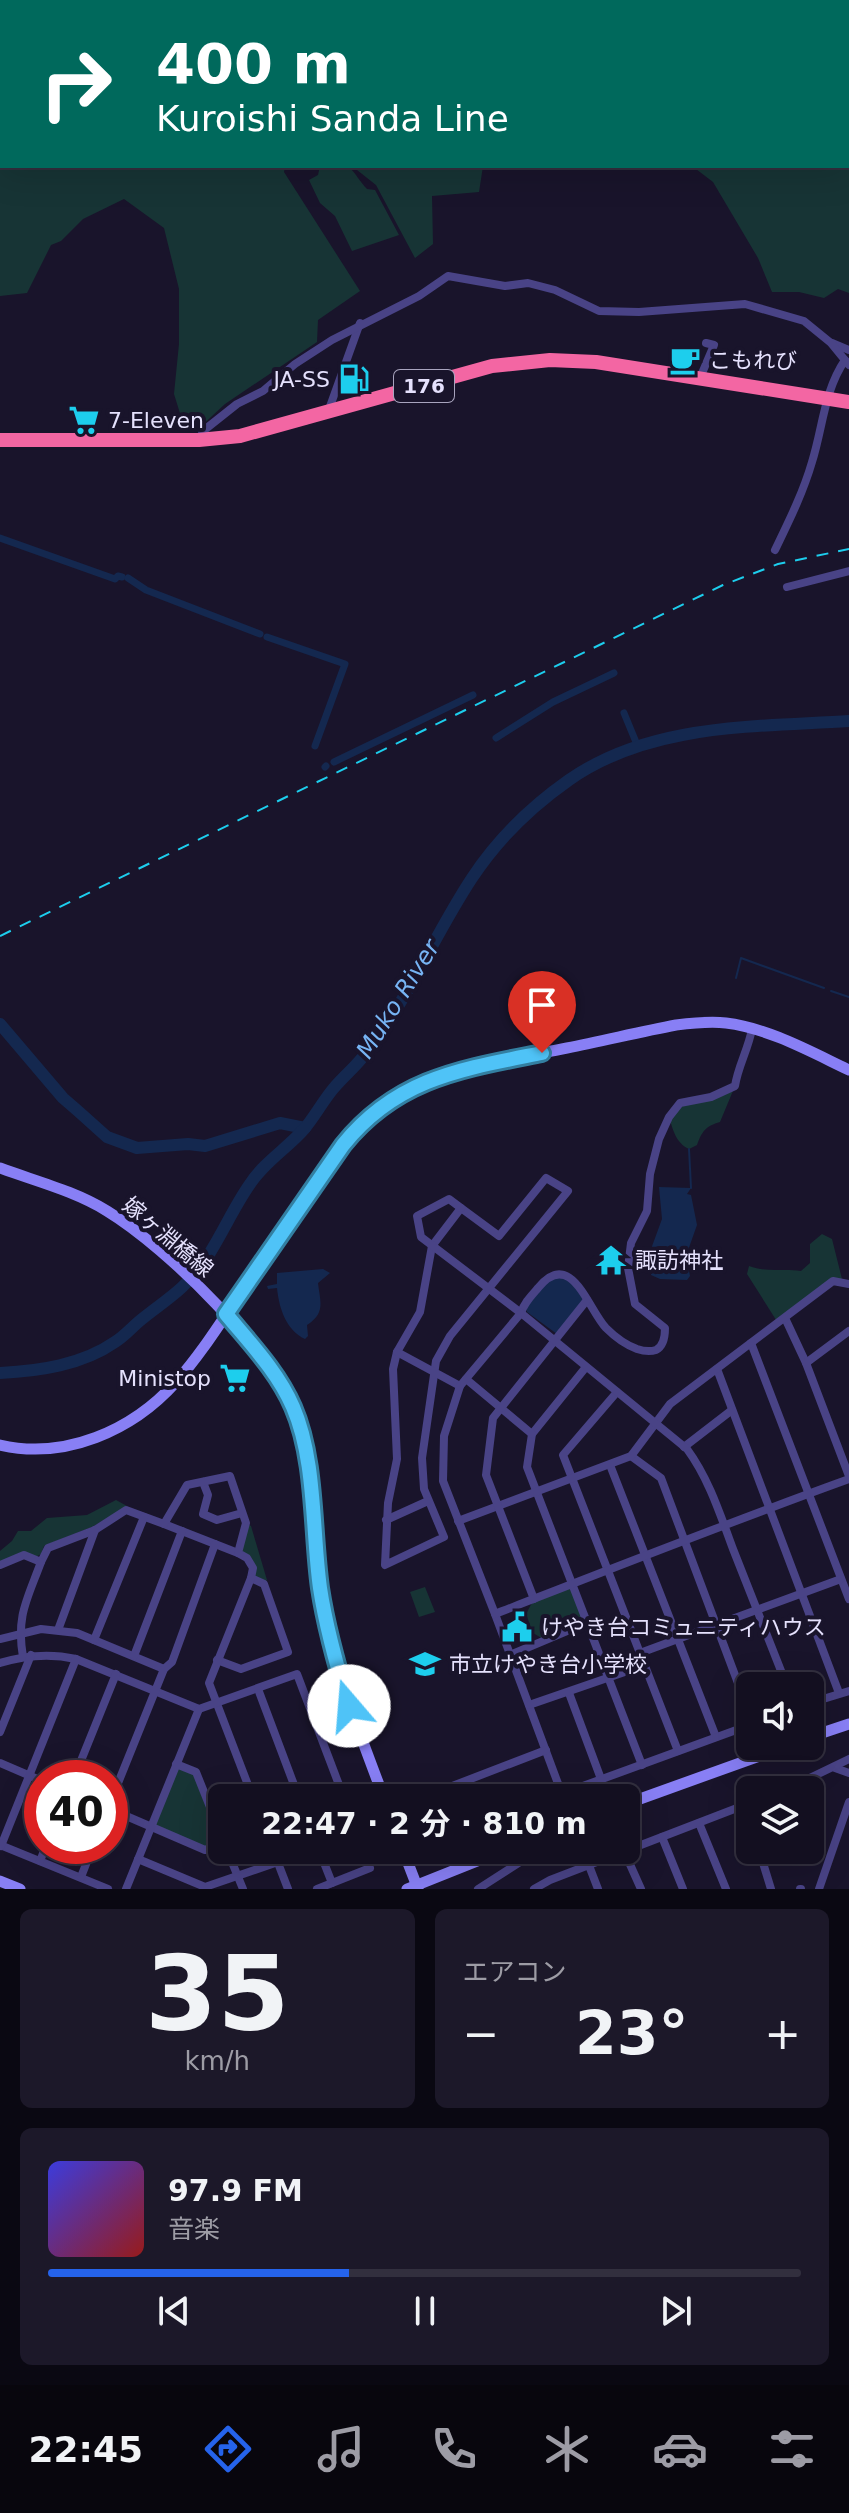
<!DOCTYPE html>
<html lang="ja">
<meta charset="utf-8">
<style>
body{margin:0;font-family:"DejaVu Sans","Noto Sans JP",sans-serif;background:#1c1829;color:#f1f3f6;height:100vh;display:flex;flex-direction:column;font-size:30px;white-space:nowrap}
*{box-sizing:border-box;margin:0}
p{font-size:26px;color:#9d9ca5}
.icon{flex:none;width:44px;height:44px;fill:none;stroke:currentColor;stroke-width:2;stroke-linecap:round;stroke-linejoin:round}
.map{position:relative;height:1889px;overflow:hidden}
.sheet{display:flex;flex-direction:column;gap:20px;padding:20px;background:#0a0812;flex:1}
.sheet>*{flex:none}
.guide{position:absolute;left:0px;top:0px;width:850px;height:168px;box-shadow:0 8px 32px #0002,0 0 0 2px #322f3e;background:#00695c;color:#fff;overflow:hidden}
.tools{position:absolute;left:736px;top:1672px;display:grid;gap:16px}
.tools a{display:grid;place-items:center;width:88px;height:88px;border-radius:12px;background:#130f20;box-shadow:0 8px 32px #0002,0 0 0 2px #322f3e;font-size:40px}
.speed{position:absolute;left:24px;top:1760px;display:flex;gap:16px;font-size:40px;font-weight:700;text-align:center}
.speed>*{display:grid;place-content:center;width:104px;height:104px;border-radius:50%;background:#130f20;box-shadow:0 8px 32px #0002,0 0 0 2px #322f3e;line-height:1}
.speed .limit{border:12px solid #d22;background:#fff;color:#111}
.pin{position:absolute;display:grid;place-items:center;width:68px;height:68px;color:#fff;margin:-82px -34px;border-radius:50% 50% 50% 0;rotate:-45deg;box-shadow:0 0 8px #0007}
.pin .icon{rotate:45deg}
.me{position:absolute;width:88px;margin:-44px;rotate:342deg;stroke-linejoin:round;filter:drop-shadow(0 0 6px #0008)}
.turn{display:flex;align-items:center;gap:28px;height:168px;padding:0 24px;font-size:36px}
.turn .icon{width:104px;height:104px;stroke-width:2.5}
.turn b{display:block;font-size:56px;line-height:68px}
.big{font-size:60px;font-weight:700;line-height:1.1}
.sheet .card{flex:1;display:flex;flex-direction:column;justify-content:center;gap:12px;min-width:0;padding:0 28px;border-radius:12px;background:#1c1829}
.sheet .dial{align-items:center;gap:0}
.dial b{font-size:104px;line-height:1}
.song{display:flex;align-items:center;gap:24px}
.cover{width:96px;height:96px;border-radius:12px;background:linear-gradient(135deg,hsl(240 70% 55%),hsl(0 70% 35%))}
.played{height:8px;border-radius:4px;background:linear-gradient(90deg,#2563eb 40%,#322f3e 40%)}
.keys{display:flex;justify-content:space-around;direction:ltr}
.heat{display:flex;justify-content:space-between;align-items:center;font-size:44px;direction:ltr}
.sheet .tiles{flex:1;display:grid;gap:20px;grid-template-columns:1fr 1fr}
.card:last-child{grid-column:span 2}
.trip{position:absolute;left:208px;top:1784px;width:432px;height:80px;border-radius:12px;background:#130f20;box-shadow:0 8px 32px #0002,0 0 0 2px #322f3e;font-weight:700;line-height:80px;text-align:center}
.tabs{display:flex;height:128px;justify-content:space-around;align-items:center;background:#08060d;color:#9d9ca5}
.tabs .icon{width:56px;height:56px}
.tabs .on{color:#2563eb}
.tabs b{font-size:36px;color:#f1f3f6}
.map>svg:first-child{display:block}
.green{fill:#173435}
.water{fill:#14284f}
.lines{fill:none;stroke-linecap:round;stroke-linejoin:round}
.stream{stroke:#14284f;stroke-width:2}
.canal{stroke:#14284f;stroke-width:7}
.river{stroke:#14284f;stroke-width:12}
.street{stroke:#494386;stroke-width:8}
.secondary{stroke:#887ff5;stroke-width:11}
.highway{stroke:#f366a3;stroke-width:14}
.rail{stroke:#1dceed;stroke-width:2;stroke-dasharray:12 10;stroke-linecap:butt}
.route-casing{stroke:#337fa1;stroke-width:20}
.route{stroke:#4fc3f7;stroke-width:14}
.labels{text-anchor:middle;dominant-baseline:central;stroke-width:8;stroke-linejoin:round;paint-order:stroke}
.shield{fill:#19142b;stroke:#a8a4be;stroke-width:2}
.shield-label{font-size:20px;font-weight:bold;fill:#e5e1fd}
.poi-label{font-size:22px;fill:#e5e1fd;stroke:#19142b;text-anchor:start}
.street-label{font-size:22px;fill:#e5e1fd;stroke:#19142b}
.water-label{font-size:24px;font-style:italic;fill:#77b4f4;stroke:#19142b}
</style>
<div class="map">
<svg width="849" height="1889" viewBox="0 0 849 1889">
<rect width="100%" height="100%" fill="#19142b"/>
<!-- green -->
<g class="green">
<polygon points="0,0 570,0 2,2 2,166 285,166 284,172 360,291 318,320 317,342 225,404 198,429 183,423 174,394 179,344 179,289 164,228 124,199 83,219 61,241 51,245 27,293 0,296"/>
<polygon points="580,0 849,0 849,293 838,289 824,298 799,292 772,292 758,258 713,182 692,166 848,166 848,2 578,2"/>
<path d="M 320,166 L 348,166 C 355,172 360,182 367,189 L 375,190 L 399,235 L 352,251 L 335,216 L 320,203 L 309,180 L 318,175 Z"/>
<polygon points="352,166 483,166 479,192 432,196 433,244 415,258 376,185"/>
<path d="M 735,1086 L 720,1122 C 706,1126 702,1131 697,1145 L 689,1149 C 676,1143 673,1130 669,1117 L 680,1103 Z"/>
<path d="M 822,1234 L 832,1239 L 843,1283 L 833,1281 L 778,1323 L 747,1274 L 749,1266 C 767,1273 783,1268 801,1271 L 810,1263 L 810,1244 Z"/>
<polygon points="116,1500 127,1506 92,1527 44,1546 41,1554 36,1557 0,1562 0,1551 12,1541 18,1531 31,1531 47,1518 87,1515"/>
<polygon points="247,1524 251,1526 267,1580 265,1582 253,1577 255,1568 239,1552"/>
<polygon points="571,1584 586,1623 545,1640 533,1633 526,1614 534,1599"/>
<polygon points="425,1587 435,1612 419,1617 410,1592"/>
<polygon points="176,1764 196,1772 222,1843 205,1850 151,1827"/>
</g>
<!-- water -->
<g class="water">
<polygon points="659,1187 691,1188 687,1194 691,1195 697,1225 686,1256 690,1276 687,1280 660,1279 651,1275 651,1249 662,1219"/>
<path d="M 323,1269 L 330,1273 L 318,1283 C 320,1301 326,1313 307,1325 L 308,1336 L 305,1339 C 286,1330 279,1308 277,1288 L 268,1289 L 267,1286 L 277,1284 L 277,1273 Z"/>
<path d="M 556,1277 C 571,1279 577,1287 584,1299 L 557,1334 L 527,1312 L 526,1306 L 547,1281 Z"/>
</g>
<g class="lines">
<!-- stream -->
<g class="stream">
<polyline points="736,978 741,958 824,988"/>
<polyline points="831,991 849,997"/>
<polyline points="689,1149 691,1188"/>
</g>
<!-- canal -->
<g class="canal">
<polyline points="0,538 115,579 118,576 122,577"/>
<polyline points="128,578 146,590 260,634"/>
<polyline points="267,637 345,664 315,746"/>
<polyline points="624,713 638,747"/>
<polyline points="496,738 553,702 614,673"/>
<polyline points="334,762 473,695"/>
<polyline points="325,767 326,766"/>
</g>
<!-- river -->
<g class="river">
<polyline points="0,1024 63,1098 78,1111 107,1137 137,1148 188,1144 205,1146 280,1123 305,1128"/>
<path d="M 0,1373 C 39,1371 82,1365 115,1342 C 125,1336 133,1326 142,1319 C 167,1299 185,1289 204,1262 C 221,1237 233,1208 250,1184 C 265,1161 288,1148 305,1128 C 315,1116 323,1101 333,1089 C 342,1078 353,1069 362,1058 C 407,1003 433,937 472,878 C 497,840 532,806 569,780 C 650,723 755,727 849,721"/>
</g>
<!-- street -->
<g class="street">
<polyline points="832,343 849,350"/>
<polyline points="700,378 714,345 706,343"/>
<polyline points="328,412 360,323"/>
<polyline points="199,440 203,431 237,404 263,391 295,364 332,340 419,296 448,276 505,286 528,283 555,290 599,311 639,312 745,304 804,321 831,343 849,365"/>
<path d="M 775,550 C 789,521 803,493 812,462 C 823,427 824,391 845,360"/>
<polyline points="787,587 849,571"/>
<polygon points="546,1178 568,1191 450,1336 436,1361 422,1458 424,1489 444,1537 385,1565 388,1503 397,1459 393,1369 397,1352 420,1312 432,1246 461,1208 499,1236"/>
<path d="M 461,1208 L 449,1199 L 417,1216 L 421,1237 L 521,1313 C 524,1303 531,1296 538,1288 C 571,1247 588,1309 606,1328 C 614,1336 626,1345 637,1349 C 643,1351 650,1352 656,1350 C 664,1346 665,1336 665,1328 L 635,1304 L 628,1268 L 631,1243 L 647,1211 L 650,1174 L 659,1139 L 669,1117 L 680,1103 L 711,1097 L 735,1086 C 738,1066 748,1050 752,1029"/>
<polyline points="785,1318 806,1363"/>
<polyline points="849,1331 806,1363 849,1476"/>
<polyline points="751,1343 849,1599"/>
<polyline points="397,1352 460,1386"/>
<polyline points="586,1367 532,1434 527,1467 642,1765"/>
<polyline points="717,1369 839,1693"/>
<polyline points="466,1379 532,1434"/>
<polyline points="617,1392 563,1455 678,1751"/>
<polyline points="684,1447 732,1410"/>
<polyline points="631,1456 661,1478 750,1715"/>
<polyline points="610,1465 716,1737"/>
<polyline points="203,1482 208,1495 203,1514 217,1520 242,1513"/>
<polyline points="386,1520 428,1501"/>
<polyline points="458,1521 631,1456 670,1404 833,1281 849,1284"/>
<polyline points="164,1524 238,1553"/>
<polyline points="0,1565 24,1555 41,1562 48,1548 95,1530 126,1510 164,1524 187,1485 230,1476 246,1523 238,1553 247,1558 253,1568 251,1578 264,1584 288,1652 241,1669 217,1660"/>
<polyline points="251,1578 209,1683 253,1798"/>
<polyline points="534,1599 486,1475 493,1418 587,1300"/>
<polyline points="495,1614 563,1797"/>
<polyline points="58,1630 95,1530"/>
<polyline points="0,1639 41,1629 77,1633 164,1669"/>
<polyline points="94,1640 144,1517"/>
<polyline points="640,1653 841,1579"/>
<polyline points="510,1655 586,1623"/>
<polyline points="134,1656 182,1531"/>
<path d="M 23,1657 C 16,1616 27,1600 41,1562"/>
<path d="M 0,1663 C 26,1655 50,1653 76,1659 L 199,1709 L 297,1674 L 344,1798"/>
<path d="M 787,1686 C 769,1640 751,1594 733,1549 C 720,1514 709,1479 687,1449 L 521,1313 L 460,1386 L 444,1436 L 443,1481 L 495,1614 C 613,1568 730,1522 849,1479"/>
<polyline points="258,1689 299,1798"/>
<polyline points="569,1693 601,1779"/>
<polyline points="810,1703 849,1691"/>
<polyline points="529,1705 645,1665"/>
<polyline points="0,1732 31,1655"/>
<polyline points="0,1763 42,1781"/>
<polyline points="176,1764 196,1772 222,1837"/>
<polyline points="835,1768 849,1773"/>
<polyline points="74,1778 116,1674"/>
<polyline points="785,1790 849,1759"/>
<polyline points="411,1798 414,1798"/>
<polyline points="421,1798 546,1750"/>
<polyline points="550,1798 750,1725"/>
<polyline points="110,1803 164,1669 172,1662 215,1544"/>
<polyline points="742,1806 750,1828"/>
<polyline points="110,1809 205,1850 222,1843"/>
<polyline points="699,1823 726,1889"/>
<polyline points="662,1837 683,1889"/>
<polyline points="0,1845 108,1889"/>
<polyline points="1,1846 76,1659"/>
<polyline points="227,1850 243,1889"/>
<polyline points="273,1850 288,1889"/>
<polyline points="319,1850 332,1883"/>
<polyline points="583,1850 598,1889"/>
<polyline points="759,1850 771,1889"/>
<polyline points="624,1851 641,1889"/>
<polyline points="138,1859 205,1887 278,1862"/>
<polyline points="762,1859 786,1850"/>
<polyline points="40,1861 46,1846"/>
<polyline points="81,1877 93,1846"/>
<polyline points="126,1889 199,1709"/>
<polyline points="317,1889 370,1868 363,1850"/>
<polyline points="478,1889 539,1850"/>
<polyline points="534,1889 550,1880 750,1803"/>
<polyline points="800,1889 801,1889"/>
<polyline points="819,1889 849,1802"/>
</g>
<!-- secondary -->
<g class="secondary">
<path d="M 0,1168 C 35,1181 75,1191 107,1211 C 168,1248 275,1354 298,1420 C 315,1467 312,1538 320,1589 C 331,1662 358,1729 384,1798"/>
<path d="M 0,1445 C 65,1460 132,1431 176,1382 C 204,1351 227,1312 251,1278 C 287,1226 321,1172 361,1123 C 421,1071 492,1063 567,1048 C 603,1041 639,1032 676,1025 C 692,1023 710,1021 726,1023 C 768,1028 811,1052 849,1070"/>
<polyline points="810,1737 849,1724"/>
<polyline points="626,1804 787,1746"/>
<polyline points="403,1850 418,1889"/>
<polyline points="0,1881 20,1889"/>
<polyline points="407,1889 505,1850"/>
</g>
<!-- highway -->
<polyline class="highway" points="0,440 199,440 240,436 492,366 550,360 596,362 849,402"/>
<!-- rail -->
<polyline class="rail" points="0,936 723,585 778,564 849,549"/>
</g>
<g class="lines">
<!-- route casing -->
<g class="route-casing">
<path id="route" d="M 349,1706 C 337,1667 326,1628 320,1588 C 312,1531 316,1460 293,1407 C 278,1372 250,1343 226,1314 L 343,1145 C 397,1078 462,1069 542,1053"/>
</g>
<!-- route -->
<use href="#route" class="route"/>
</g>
<!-- icons -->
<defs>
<g id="cafe-bare" transform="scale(2.4)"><path d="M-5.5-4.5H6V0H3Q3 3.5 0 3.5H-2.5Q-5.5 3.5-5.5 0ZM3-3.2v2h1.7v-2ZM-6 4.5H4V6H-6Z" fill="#1dceed" stroke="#19142b" stroke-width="2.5" paint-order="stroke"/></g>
<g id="fuel-bare" transform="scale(2.4)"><path d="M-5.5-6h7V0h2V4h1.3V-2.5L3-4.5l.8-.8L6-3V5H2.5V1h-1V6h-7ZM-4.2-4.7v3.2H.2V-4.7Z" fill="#1dceed" stroke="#19142b" stroke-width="2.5" paint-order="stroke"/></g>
<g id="supermarket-bare" transform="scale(2.4)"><path d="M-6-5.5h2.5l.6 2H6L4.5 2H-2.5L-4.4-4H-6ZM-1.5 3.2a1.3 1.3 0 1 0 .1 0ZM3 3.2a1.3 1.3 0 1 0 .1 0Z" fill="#1dceed" stroke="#19142b" stroke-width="2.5" paint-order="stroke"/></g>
<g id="temple-bare" transform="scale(2.4)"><path d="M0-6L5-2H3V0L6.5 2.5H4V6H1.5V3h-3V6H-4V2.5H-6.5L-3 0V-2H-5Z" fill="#1dceed" stroke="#19142b" stroke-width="2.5" paint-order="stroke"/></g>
<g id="civic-bare" transform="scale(2.4)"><path d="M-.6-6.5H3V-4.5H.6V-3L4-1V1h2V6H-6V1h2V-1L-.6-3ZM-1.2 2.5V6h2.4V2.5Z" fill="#1dceed" stroke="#19142b" stroke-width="2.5" paint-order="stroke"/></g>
<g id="school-bare" transform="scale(2.4)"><path d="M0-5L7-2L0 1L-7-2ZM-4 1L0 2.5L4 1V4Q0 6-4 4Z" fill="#1dceed" stroke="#19142b" stroke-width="2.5" paint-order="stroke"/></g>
</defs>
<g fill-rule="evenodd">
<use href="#cafe-bare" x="685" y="360"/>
<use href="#fuel-bare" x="354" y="379"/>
<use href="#supermarket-bare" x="84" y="420"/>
<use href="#temple-bare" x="611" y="1260"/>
<use href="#supermarket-bare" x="235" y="1378"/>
<use href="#civic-bare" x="517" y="1627"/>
<use href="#school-bare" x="425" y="1664"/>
</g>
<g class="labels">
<!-- shield labels -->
<rect class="shield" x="394" y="370" width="60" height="32" rx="6"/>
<g class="shield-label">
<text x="424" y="386">176</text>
</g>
<!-- poi labels -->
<g class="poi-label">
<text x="709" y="360">こもれび</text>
<text x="330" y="379" text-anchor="end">JA-SS</text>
<text x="108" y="420">7-Eleven</text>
<text x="635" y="1260">諏訪神社</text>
<text x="211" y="1378" text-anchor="end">Ministop</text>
<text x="541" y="1627">けやき台コミュニティハウス</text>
<text x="449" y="1664">市立けやき台小学校</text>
</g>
<!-- street labels -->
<g class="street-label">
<text transform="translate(168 1237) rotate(40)">嫁ヶ淵橋線</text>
</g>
<!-- water labels -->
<g class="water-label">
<text transform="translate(398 999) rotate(-58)">Muko River</text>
</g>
</g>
</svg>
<div class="tools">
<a><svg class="icon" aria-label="sound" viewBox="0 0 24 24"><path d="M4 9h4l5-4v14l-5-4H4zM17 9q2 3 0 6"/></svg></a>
<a><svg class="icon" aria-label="layers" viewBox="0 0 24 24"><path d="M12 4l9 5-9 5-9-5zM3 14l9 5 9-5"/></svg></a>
</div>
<div class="speed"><div class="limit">40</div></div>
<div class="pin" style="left:542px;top:1053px;background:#d93025"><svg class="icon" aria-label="arrive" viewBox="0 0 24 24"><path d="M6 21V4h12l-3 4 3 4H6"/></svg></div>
<svg class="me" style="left:349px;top:1706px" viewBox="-20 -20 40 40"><circle r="19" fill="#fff"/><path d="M0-13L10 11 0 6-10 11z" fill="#4fc3f7"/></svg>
<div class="trip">22:47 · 2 分 · 810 m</div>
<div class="guide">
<div class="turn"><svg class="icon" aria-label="right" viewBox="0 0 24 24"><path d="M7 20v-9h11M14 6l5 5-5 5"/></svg><div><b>400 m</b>Kuroishi Sanda Line</div></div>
</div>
</div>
<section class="sheet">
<div class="tiles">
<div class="card dial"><b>35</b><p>km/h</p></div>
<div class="card"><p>エアコン</p>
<div class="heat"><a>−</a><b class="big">23°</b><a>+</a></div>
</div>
<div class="card">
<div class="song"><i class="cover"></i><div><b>97.9 FM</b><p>音楽</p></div></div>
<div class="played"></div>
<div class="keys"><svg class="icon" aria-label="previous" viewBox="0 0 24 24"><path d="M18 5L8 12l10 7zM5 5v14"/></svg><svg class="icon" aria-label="pause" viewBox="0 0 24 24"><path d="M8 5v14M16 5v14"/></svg><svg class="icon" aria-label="next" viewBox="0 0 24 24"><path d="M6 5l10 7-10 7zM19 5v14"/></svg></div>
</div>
</div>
</section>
<nav class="tabs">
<b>22:45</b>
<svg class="icon on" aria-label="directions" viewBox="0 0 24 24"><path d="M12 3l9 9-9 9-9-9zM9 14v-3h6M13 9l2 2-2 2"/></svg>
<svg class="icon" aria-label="music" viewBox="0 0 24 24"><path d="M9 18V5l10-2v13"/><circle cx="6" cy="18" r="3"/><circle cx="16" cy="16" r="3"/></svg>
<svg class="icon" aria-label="phone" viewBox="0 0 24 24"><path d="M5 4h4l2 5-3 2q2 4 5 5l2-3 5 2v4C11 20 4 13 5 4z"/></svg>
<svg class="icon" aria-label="climate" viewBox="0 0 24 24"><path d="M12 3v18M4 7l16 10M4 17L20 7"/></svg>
<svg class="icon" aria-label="car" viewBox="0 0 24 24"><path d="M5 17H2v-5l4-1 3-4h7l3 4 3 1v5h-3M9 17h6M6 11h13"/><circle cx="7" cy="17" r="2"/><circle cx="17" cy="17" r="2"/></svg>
<svg class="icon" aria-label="filters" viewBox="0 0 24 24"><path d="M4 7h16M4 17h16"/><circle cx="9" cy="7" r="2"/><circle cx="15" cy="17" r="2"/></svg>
</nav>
